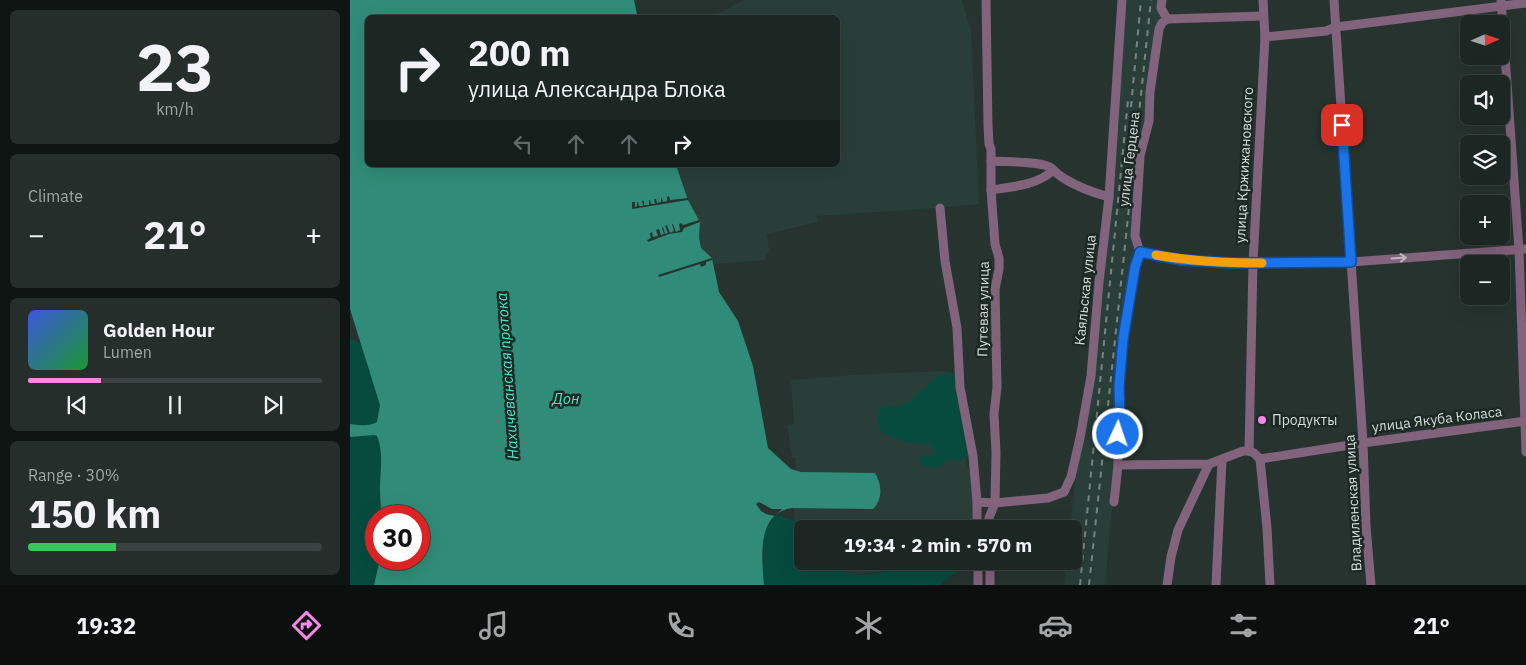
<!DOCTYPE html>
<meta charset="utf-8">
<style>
body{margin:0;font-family:"IBM Plex Sans",sans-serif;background:#252e2b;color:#f1f3f6;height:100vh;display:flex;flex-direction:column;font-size:19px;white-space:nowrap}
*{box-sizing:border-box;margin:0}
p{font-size:16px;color:#a0a5a6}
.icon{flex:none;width:28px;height:28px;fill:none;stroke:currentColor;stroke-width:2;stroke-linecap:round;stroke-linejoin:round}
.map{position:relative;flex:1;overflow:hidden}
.drawer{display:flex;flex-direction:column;gap:10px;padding:10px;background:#0f1513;width:350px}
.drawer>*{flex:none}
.top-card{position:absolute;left:15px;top:15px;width:475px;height:152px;border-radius:8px;box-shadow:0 5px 20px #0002,0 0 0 1px #3a4341;background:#1c2623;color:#f1f3f6;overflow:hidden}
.needle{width:32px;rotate:87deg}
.tools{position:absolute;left:1110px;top:15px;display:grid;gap:10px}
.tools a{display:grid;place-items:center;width:50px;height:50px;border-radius:8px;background:#1c2623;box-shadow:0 5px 20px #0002,0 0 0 1px #3a4341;font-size:25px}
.speed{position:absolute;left:15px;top:505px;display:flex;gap:10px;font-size:25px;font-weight:700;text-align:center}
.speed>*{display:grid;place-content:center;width:65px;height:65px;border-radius:50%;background:#1c2623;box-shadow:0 5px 20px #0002,0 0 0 1px #3a4341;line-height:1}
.speed .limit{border:8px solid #d22;background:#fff;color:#111}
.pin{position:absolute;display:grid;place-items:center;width:42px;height:42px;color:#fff;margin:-21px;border-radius:10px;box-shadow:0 2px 8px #0006}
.me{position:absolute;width:55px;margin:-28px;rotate:3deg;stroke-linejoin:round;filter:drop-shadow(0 0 4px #0008)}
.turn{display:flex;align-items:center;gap:18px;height:105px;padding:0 20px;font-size:22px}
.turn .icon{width:65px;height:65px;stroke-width:2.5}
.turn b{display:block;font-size:35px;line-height:42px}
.lanes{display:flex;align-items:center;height:48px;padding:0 20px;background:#0003;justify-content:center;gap:25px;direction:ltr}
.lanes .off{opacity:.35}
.big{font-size:38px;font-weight:700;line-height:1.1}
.drawer .card{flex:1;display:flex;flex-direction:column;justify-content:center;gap:8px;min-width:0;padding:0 18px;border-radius:8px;background:#252e2b}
.drawer .dial{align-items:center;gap:0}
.dial b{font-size:65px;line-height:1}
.song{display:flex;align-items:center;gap:15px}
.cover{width:60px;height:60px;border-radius:8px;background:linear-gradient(135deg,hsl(230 70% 55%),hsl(130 70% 35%))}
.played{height:5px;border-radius:2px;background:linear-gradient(90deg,#fa87e7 25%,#3a4341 25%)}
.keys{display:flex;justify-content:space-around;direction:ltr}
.heat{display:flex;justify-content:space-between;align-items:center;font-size:28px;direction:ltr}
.charge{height:8px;border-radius:4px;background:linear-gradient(90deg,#34c759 30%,#3a4341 0)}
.trip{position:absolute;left:444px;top:520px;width:288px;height:50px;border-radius:8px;background:#1c2623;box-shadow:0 5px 20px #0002,0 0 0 1px #3a4341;font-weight:700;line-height:50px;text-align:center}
.tabs{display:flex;height:80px;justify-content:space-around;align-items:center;background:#0b0f0e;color:#a0a5a6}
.tabs .icon{width:35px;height:35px}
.tabs .current{color:#fa87e7}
.tabs b{font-size:22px;color:#f1f3f6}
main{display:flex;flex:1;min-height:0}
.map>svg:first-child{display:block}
.built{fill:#293e39}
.green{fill:#074b3f}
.water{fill:#308c78}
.pier{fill:#26332f}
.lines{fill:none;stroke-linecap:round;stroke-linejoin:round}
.minor{stroke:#81637b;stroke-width:9}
.rail{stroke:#798481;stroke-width:2;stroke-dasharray:6 6;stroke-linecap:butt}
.oneway{stroke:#bcb8be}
.route-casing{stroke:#114b97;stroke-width:12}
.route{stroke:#1a73e8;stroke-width:9}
.slow{stroke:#f59e0b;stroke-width:9}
.poi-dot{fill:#fa87e7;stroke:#1c2925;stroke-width:2}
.labels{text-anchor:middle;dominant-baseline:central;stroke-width:5;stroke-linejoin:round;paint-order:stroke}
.street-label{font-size:14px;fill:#d5dddb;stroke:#1c2925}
.poi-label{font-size:14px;fill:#d5dddb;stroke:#1c2925;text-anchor:start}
.water-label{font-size:15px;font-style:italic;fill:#41ebca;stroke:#1c2925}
</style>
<main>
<section class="drawer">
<div class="card dial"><b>23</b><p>km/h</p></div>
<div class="card"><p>Climate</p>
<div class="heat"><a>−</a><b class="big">21°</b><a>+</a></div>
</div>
<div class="card">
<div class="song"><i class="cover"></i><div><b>Golden Hour</b><p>Lumen</p></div></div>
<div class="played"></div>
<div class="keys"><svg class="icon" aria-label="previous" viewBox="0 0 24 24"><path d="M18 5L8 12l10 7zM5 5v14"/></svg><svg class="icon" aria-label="pause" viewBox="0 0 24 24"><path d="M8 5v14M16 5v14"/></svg><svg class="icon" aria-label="next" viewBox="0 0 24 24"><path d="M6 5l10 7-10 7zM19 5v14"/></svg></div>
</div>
<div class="card"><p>Range · 30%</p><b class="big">150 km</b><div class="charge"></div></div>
</section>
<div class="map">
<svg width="1176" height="585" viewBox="0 0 1176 585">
<rect width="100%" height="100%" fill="#26332f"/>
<!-- built -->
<g class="built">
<polygon points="394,0 612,0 621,31 629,204 587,208 467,216 468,222 417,234 419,250 414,260 364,264 362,258 351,248 349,237 350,222 338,200 326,165 488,165 488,18 355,17 365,15"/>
<polygon points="777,0 813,0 794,152 755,585 714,585 716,561 722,561 722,529 720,529 760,172"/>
<polygon points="592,371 603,373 618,471 622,471 622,529 452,529 452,561 533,561 531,572 424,581 431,528 444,521 441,472 446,471 445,457 442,458 437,425 444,424 441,380 502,375"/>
</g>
<!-- green -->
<g class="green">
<path d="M 0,338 L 11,344 L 30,405 L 28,422 C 18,427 10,425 0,424 Z"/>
<path d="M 603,373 L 607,380 L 619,457 L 605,461 L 598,460 L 589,468 L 577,468 L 570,463 L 571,455 L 583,455 L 583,448 L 580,445 C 562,444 545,441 530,431 L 527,418 L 532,405 L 543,407 L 560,401 L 587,376 Z"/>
<path d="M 24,435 L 27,436 C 34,453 30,470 30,488 C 30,497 31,507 31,516 L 26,516 L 26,559 L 30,559 L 24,585 L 0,585 L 0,437 Z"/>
<polygon points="426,514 444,521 492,522 492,529 452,529 452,561 491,561 494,573 511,575 531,573 534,561 625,561 625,566 603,574 590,585 414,585 413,566 414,531"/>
</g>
<!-- water -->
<path class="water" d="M 0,0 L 284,0 L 287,14 L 291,17 L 18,18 L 18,165 L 326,165 L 338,200 L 350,222 L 349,237 L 351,248 L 362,258 L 369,292 L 388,321 L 403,366 L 418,448 L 441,469 L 451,472 L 525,473 C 532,485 533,499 523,509 L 442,508 C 406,513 412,558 414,585 L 24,585 L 30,559 L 69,559 L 69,516 L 31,516 C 31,507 30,497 30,488 C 30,470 34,453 27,436 L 24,435 L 0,437 L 0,424 C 10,425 18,427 27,422 L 30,405 L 0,309 Z"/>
<!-- pier -->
<g class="pier">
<polygon points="319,196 320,200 338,198 338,200 282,209 282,202 285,202 285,207 287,206 287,202 288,202 289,206 293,206 292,201 294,201 294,205 299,205 299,200 300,200 301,204 305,204 304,199 306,199 307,203 311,202 311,198 312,198 313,202 317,201 317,197"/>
<polygon points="349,220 350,222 334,228 332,232 319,234 298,242 297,240 301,238 300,233 302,232 303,237 308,236 306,230 309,229 311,235 314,234 312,228 313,227 315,234 318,233 315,226 317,225 320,233 324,231 322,224 323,224 326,232 330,230 329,224 331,223 333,225"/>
<polygon points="362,258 362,260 356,262 356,265 351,267 350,264 309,277 308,275"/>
<polygon points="409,502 422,509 432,509 425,516 416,514 411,511 406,504"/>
</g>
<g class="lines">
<!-- minor -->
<g class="minor">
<polyline points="636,0 638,126 639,144 641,149 641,190 645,244 649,258 649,269 645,289 647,387 644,414 646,452 645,503 639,518 639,529"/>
<polyline points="984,0 1013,443 1016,526 1021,585"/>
<polyline points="1151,0 1169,250 1176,452"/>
<polyline points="817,19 913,16"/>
<polyline points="915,37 976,31 986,27 1176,3"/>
<path d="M 641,161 C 656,162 687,161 700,167 C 703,169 706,173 709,175 C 724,186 741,192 759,197"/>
<path d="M 641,190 C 661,187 689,185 703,170"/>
<polyline points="590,208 595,261 607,328 610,387 623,456 627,502 627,529"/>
<polyline points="790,252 831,260 881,263 1001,262 1176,249"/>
<polyline points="899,451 903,263 915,37 913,0"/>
<polyline points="910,459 917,528 920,585"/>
<polyline points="768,465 859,464 893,451 899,451 904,453 910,459 1013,443 1176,421"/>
<polyline points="627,502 645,503 698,498 714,492 721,477 730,438 741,376 749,282 759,197 772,0"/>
<polyline points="764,502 768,465 767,448 770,421 769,387 773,339 785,267 790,252 785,236 789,174 790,156 799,121 800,92 809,29 812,23 817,19 811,8 812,0"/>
<polyline points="628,561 628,585"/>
<polyline points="640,561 640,585"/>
<polyline points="817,585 821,557 828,530 859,464"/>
<polyline points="866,585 872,460"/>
</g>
<!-- rail -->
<g class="rail">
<polyline points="781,107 791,0"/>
<polyline points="730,585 778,100"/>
<polyline points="739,585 801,0"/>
</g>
</g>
<!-- one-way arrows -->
<defs><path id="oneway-shaft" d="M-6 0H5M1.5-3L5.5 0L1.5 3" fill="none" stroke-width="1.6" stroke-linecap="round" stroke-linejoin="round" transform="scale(1.25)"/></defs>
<use class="oneway" href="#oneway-shaft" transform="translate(1049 258) rotate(-4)"/>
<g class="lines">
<!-- route casing -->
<g class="route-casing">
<polyline id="route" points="768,434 770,421 769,387 773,339 785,267 790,252 831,260 881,263 1001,262 992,125"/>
</g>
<!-- route -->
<use href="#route" class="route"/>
<!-- slow -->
<path class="slow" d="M 806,255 C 841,261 877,263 912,263"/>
</g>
<!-- markers -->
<circle class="poi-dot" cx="912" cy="420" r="5"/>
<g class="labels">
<!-- street labels -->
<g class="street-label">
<text transform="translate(779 159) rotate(-83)">улица Герцена</text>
<text transform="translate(894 165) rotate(-87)">улица Кржижановского</text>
<text transform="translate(735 290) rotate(-84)">Каяльская улица</text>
<text transform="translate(633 309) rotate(-89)">Путевая улица</text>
<text transform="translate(1087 419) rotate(-7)">улица Якуба Коласа</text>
<text transform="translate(1003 503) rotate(-93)">Владиленская улица</text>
</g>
<!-- poi labels -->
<g class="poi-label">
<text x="922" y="420">Продукты</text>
</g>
<!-- water labels -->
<g class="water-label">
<text transform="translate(157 376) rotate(-94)">Нахичеванская протока</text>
<text x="216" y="398">Дон</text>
</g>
</g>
</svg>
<div class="tools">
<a><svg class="needle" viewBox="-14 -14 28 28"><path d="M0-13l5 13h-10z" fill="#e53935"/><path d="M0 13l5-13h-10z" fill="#a0a5a6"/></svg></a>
<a><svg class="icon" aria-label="sound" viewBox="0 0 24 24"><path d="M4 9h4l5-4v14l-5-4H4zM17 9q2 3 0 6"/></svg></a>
<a><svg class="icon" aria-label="layers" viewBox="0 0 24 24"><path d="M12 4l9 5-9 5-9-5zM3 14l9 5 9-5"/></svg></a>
<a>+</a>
<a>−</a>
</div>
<div class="speed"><div class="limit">30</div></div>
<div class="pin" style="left:992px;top:125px;background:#d93025"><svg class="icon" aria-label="arrive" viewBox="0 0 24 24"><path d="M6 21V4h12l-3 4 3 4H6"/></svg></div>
<svg class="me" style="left:768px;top:434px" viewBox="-20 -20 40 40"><circle r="17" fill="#1a73e8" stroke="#fff" stroke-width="3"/><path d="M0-11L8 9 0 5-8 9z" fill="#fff"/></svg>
<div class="trip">19:34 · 2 min · 570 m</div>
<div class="top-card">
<div class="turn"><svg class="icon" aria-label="right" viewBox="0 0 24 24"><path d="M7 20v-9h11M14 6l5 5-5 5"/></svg><div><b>200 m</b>улица Александра Блока</div></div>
<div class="lanes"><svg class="icon off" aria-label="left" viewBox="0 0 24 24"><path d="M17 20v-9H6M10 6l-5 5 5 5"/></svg><svg class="icon off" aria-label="ahead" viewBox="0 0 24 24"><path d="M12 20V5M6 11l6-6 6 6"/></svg><svg class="icon off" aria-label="ahead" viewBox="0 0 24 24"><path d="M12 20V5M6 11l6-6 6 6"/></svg><svg class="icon" aria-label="right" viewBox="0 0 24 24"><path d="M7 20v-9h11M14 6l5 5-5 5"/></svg></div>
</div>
</div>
</main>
<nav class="tabs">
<b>19:32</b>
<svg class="icon current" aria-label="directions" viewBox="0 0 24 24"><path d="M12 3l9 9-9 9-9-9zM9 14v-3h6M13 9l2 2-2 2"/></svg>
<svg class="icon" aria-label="music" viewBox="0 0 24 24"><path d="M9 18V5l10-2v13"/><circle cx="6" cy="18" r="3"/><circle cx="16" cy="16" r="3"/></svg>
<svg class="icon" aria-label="phone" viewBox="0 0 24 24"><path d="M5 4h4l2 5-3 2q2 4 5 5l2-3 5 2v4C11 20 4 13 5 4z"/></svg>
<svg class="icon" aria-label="climate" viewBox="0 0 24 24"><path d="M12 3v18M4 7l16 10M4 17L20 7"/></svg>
<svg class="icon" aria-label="car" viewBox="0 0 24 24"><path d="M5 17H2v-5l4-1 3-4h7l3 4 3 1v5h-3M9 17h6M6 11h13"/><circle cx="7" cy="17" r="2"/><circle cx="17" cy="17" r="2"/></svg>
<svg class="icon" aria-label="filters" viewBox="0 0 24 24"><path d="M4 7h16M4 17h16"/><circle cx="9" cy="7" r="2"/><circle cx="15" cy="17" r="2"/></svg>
<b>21°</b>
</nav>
